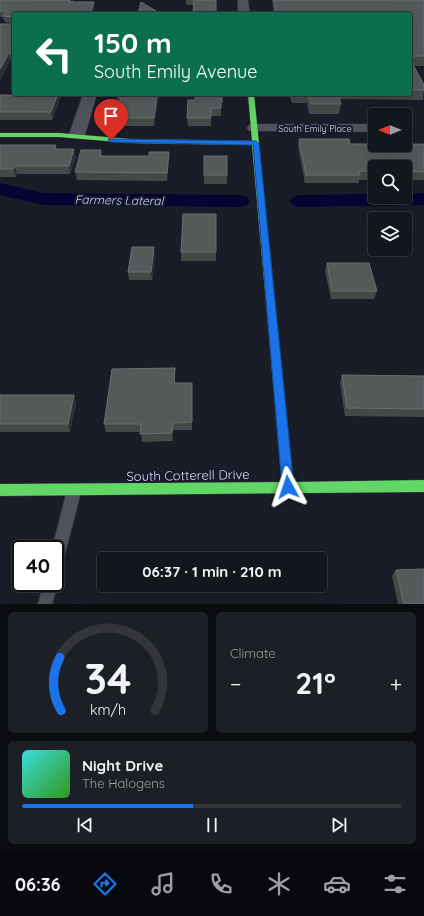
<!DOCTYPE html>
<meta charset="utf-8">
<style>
body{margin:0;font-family:Quicksand,sans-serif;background:#1d1f26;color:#f1f3f6;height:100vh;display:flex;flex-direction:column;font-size:15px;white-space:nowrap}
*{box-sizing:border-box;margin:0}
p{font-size:13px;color:#9d9fa4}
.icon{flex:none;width:22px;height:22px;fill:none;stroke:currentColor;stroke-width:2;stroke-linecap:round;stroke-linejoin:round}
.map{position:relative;height:604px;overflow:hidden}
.drawer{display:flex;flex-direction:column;gap:8px;padding:8px;background:#0b0c10;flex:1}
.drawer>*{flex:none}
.top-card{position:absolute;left:12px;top:12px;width:400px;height:84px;border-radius:4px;box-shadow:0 4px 16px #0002,0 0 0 1px #33353b;background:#0b6e4f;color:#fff;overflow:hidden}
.needle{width:26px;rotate:270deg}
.controls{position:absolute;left:368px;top:108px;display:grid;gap:8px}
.controls a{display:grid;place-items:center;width:44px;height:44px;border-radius:4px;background:#14161d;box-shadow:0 4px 16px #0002,0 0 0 1px #33353b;font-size:20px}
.speed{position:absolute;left:12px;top:540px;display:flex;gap:8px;font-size:20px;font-weight:700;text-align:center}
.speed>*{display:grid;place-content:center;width:52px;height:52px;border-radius:50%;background:#14161d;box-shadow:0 4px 16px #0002,0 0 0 1px #33353b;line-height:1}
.speed .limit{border:2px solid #111;border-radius:6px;background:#fff;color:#111}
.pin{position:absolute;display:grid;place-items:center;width:34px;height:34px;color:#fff;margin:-41px -17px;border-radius:50% 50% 50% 0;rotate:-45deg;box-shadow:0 0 4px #0007}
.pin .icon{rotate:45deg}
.me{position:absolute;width:44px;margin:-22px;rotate:355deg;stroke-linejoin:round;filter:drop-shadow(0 0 3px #0008)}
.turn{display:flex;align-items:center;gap:14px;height:84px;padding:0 16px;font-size:18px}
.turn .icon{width:52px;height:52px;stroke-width:2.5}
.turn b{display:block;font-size:28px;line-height:34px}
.big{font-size:30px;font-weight:700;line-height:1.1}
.drawer .tile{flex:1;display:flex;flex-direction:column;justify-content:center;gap:6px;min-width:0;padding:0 14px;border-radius:6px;background:#1d1f26}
.drawer .dial{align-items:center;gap:0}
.dial svg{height:104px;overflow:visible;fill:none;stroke:#33353b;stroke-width:7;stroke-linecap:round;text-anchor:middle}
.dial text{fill:#f1f3f6;stroke:none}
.song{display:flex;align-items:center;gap:12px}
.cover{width:48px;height:48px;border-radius:6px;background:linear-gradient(135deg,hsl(180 70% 55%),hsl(110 70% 35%))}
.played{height:4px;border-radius:2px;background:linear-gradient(90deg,#1a73e8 45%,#33353b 45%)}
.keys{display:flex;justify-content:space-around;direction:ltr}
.heat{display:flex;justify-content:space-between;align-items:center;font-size:22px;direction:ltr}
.drawer .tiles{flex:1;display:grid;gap:8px;grid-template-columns:1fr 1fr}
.tile:last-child{grid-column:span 2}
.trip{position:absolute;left:97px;top:552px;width:230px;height:40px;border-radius:4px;background:#14161d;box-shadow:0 4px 16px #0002,0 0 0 1px #33353b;font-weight:700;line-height:40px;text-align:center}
.tabs{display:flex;height:64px;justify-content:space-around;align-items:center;background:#08090c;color:#9d9fa4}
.tabs .icon{width:28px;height:28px}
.tabs .current{color:#1a73e8}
.tabs b{font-size:18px;color:#f1f3f6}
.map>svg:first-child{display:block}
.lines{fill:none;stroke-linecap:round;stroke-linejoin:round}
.canal{fill:#060432;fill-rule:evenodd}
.lane-casing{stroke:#34373f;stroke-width:2}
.street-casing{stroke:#34373f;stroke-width:1}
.fast-casing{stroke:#34373f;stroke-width:1}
.lane{fill:#50535b;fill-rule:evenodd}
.street{fill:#50535b;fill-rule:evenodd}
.fast{fill:#63d668;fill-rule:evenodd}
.wall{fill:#444948}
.shaded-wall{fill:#2d3134}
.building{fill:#54595a;stroke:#696e70}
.route{fill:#1a73e8;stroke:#114b97}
.labels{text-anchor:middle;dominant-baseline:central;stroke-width:4;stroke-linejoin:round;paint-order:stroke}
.far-street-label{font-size:9px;fill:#dadfeb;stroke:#151a2c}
.water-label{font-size:12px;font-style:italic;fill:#c6d1f4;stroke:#151a2c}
.near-street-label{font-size:13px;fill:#dadfeb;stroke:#151a2c}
</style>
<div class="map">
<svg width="424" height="604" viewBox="0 0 424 604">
<rect width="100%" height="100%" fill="#1a1d27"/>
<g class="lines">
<!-- canal -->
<g class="canal">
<polygon points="0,183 44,193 240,195 247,197 250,201 247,205 240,207 44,205 0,195"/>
<polygon points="424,193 424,205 300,207 293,205 290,201 293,197 300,195 375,194 375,197 405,197 405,194"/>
</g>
<!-- lane casing -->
<g class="lane-casing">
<g id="lane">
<polygon points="74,485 79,487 81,491 62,565 60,570 55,572 55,549 52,549 67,491 69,487"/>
<polygon points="55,577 58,583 52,604 38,604 44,583 55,583"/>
</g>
</g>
<!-- street casing -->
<g class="street-casing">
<g id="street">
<polygon points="238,0 248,0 250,14 238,14"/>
<polygon points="83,94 97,94 85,135 82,138 72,138 69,135"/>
<polygon points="254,124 375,124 375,132 249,131 247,128 249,125"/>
</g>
</g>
<!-- fast casing -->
<g class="fast-casing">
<polygon id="fast" points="248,94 254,94 293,482 424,480 424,492 0,496 0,484 282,482 252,145 130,143 59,137 0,137 0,133 59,133 130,139 252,141"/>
</g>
<!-- lane -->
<use href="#lane" class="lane"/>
<!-- street -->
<use href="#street" class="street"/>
<!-- fast -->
<use href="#fast" class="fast"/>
</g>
<!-- wall -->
<g class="wall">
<polygon points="0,0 74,0 73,2 95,9 14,14 14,60 11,60 0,80 14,24 5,22 3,17 0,17"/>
<polygon points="186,0 216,0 194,5 186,5"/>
<polygon points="272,0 424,0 424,66 414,66 424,85 423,100 340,99 341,104 339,114 309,114 307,103 292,103 289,94 410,94 410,14 274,14"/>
<polygon points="62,94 52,120 0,120 0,95 26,95"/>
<polygon points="159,94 154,126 123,126 123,121 118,121 117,114 119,105 118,105 117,97"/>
<polygon points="223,94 223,103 221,103 221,116 211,116 211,126 188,126 187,118 195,100"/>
<polygon points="299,139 350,144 424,144 424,180 405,180 405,167 375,167 375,180 359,180 359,183 305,183 298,147"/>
<polygon points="0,145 57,149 76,157 70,174 17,174 16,177 0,177"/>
<polygon points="101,150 102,156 149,156 169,152 169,160 167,181 77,180 75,172"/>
<polygon points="204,156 227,175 227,184 204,184"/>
<polygon points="216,214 216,261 181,261 181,252"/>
<polygon points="155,255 152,280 129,280 128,272"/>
<polygon points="327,263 377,291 374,299 331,299 325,271"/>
<polygon points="175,368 175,383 192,383 192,430 173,430 173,441 142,442 141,432 106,432 104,424"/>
<polygon points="342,375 424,376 424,417 345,416 340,383"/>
<polygon points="0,395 76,403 70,432 0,432"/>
<polygon points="396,570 424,604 398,604 392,576"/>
</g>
<!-- shaded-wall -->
<g class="shaded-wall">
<polygon points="70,0 74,0 70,9 69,2"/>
<polygon points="94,2 95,9 93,14 90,14"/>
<polygon points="9,53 11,60 0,80 0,69"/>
<polygon points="58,94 62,94 52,120 51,112"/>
<polygon points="157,94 159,94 154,126 154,118"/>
<polygon points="74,149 76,157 70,174 69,166"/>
<polygon points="169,152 169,160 167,181 167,173"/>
<polygon points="15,166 17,174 16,177 13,169"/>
<polygon points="154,247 155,255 152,280 151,272"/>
<polygon points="74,395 76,403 70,432 68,424"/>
<polygon points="173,423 173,441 172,433"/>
</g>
<!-- building -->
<g class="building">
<polygon points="0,0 70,0 69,2 94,2 90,14 14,14 14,53 9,53 0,69 0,24 13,24 14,17 3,16 7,11 0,11"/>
<polygon points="194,0 216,0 216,14 193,14"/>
<polygon points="274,0 424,0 424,56 410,56 410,14 276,14"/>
<polygon points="141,2 161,14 138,14"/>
<polygon points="410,59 424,85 424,90 410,90"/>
<polygon points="27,94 58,94 51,112 0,112 0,95 26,95"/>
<polygon points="118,94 157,94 154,118 122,118 123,114 117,114 121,97 117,97"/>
<polygon points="195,94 223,94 223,95 221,95 221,108 211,108 211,118 187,118 188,100 195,100"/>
<polygon points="308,94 338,94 341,104 311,104"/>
<polygon points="299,139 349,139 350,144 375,144 375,145 424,144 424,172 405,171 405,167 375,167 375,171 359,171 360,175 306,175"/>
<polygon points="0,145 56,145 55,149 74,149 69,166 15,166 13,169 0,169"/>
<polygon points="81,150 101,150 100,156 149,156 149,152 169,152 167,173 75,172"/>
<rect x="204" y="156" width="23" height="19"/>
<polygon points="183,214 216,214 216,252 181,252"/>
<polygon points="132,247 154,247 151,272 128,272"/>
<polygon points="327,263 369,263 377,291 332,291"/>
<polygon points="175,368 174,383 192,383 192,422 173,423 172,433 140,434 141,424 104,424 112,369"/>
<polygon points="342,375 424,376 424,409 347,408"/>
<polygon points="0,395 74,395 68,424 0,424"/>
<polygon points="424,569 424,604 404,604 396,570"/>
</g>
<!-- route -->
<polygon class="route" points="109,139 256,141 259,144 294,487 292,491 288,493 284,491 282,487 253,145 111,142 108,140"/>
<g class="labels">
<!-- far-street labels -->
<g class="far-street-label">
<text x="315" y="128">South Emily Place</text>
</g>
<!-- water labels -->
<g class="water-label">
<text transform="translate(119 200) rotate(1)">Farmers Lateral</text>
</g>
<!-- near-street labels -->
<g class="near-street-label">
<text transform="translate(188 475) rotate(-1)">South Cotterell Drive</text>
</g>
</g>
</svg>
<div class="controls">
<a><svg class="needle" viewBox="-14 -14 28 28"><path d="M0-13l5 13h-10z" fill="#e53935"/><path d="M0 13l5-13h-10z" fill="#9d9fa4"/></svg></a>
<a><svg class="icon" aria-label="search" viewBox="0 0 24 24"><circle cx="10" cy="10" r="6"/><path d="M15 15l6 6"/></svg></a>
<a><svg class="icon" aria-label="layers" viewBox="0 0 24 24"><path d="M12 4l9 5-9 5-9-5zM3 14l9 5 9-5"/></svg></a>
</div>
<div class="speed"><div class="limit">40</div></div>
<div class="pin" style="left:111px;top:140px;background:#d93025"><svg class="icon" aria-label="arrive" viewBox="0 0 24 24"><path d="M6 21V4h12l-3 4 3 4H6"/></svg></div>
<svg class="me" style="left:288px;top:487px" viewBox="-20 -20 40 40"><path d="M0-17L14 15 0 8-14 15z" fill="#1a73e8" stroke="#fff" stroke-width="4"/></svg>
<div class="trip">06:37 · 1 min · 210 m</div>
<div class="top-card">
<div class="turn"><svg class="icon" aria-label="left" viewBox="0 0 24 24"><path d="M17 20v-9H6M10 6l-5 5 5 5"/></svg><div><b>150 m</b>South Emily Avenue</div></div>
</div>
</div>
<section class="drawer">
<div class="tiles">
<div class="tile dial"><svg viewBox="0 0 100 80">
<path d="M14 69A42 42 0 1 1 86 69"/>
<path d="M14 69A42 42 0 0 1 13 28" stroke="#1a73e8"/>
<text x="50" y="56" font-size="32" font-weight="700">34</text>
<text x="50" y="72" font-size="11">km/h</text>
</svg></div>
<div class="tile"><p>Climate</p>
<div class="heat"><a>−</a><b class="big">21°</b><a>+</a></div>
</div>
<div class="tile">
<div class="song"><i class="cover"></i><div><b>Night Drive</b><p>The Halogens</p></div></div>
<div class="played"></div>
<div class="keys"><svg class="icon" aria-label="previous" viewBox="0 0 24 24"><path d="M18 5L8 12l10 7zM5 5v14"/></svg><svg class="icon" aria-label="pause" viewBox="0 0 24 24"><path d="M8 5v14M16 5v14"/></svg><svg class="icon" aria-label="next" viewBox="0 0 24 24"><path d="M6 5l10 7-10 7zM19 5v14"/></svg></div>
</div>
</div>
</section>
<nav class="tabs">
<b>06:36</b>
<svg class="icon current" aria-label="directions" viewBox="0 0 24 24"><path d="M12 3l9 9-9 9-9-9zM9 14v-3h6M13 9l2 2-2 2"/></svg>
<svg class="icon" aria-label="music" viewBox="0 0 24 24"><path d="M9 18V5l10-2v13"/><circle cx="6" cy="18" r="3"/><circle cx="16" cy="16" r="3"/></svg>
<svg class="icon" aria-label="phone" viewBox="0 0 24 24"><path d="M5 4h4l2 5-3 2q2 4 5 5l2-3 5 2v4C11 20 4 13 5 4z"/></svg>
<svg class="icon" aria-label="climate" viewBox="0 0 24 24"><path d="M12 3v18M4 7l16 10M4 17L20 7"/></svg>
<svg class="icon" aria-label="car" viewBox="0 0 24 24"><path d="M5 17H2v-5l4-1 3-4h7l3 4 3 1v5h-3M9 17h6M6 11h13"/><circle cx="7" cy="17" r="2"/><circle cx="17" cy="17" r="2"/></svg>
<svg class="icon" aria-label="filters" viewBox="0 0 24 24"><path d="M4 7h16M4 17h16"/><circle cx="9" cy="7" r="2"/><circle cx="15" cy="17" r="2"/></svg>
</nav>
